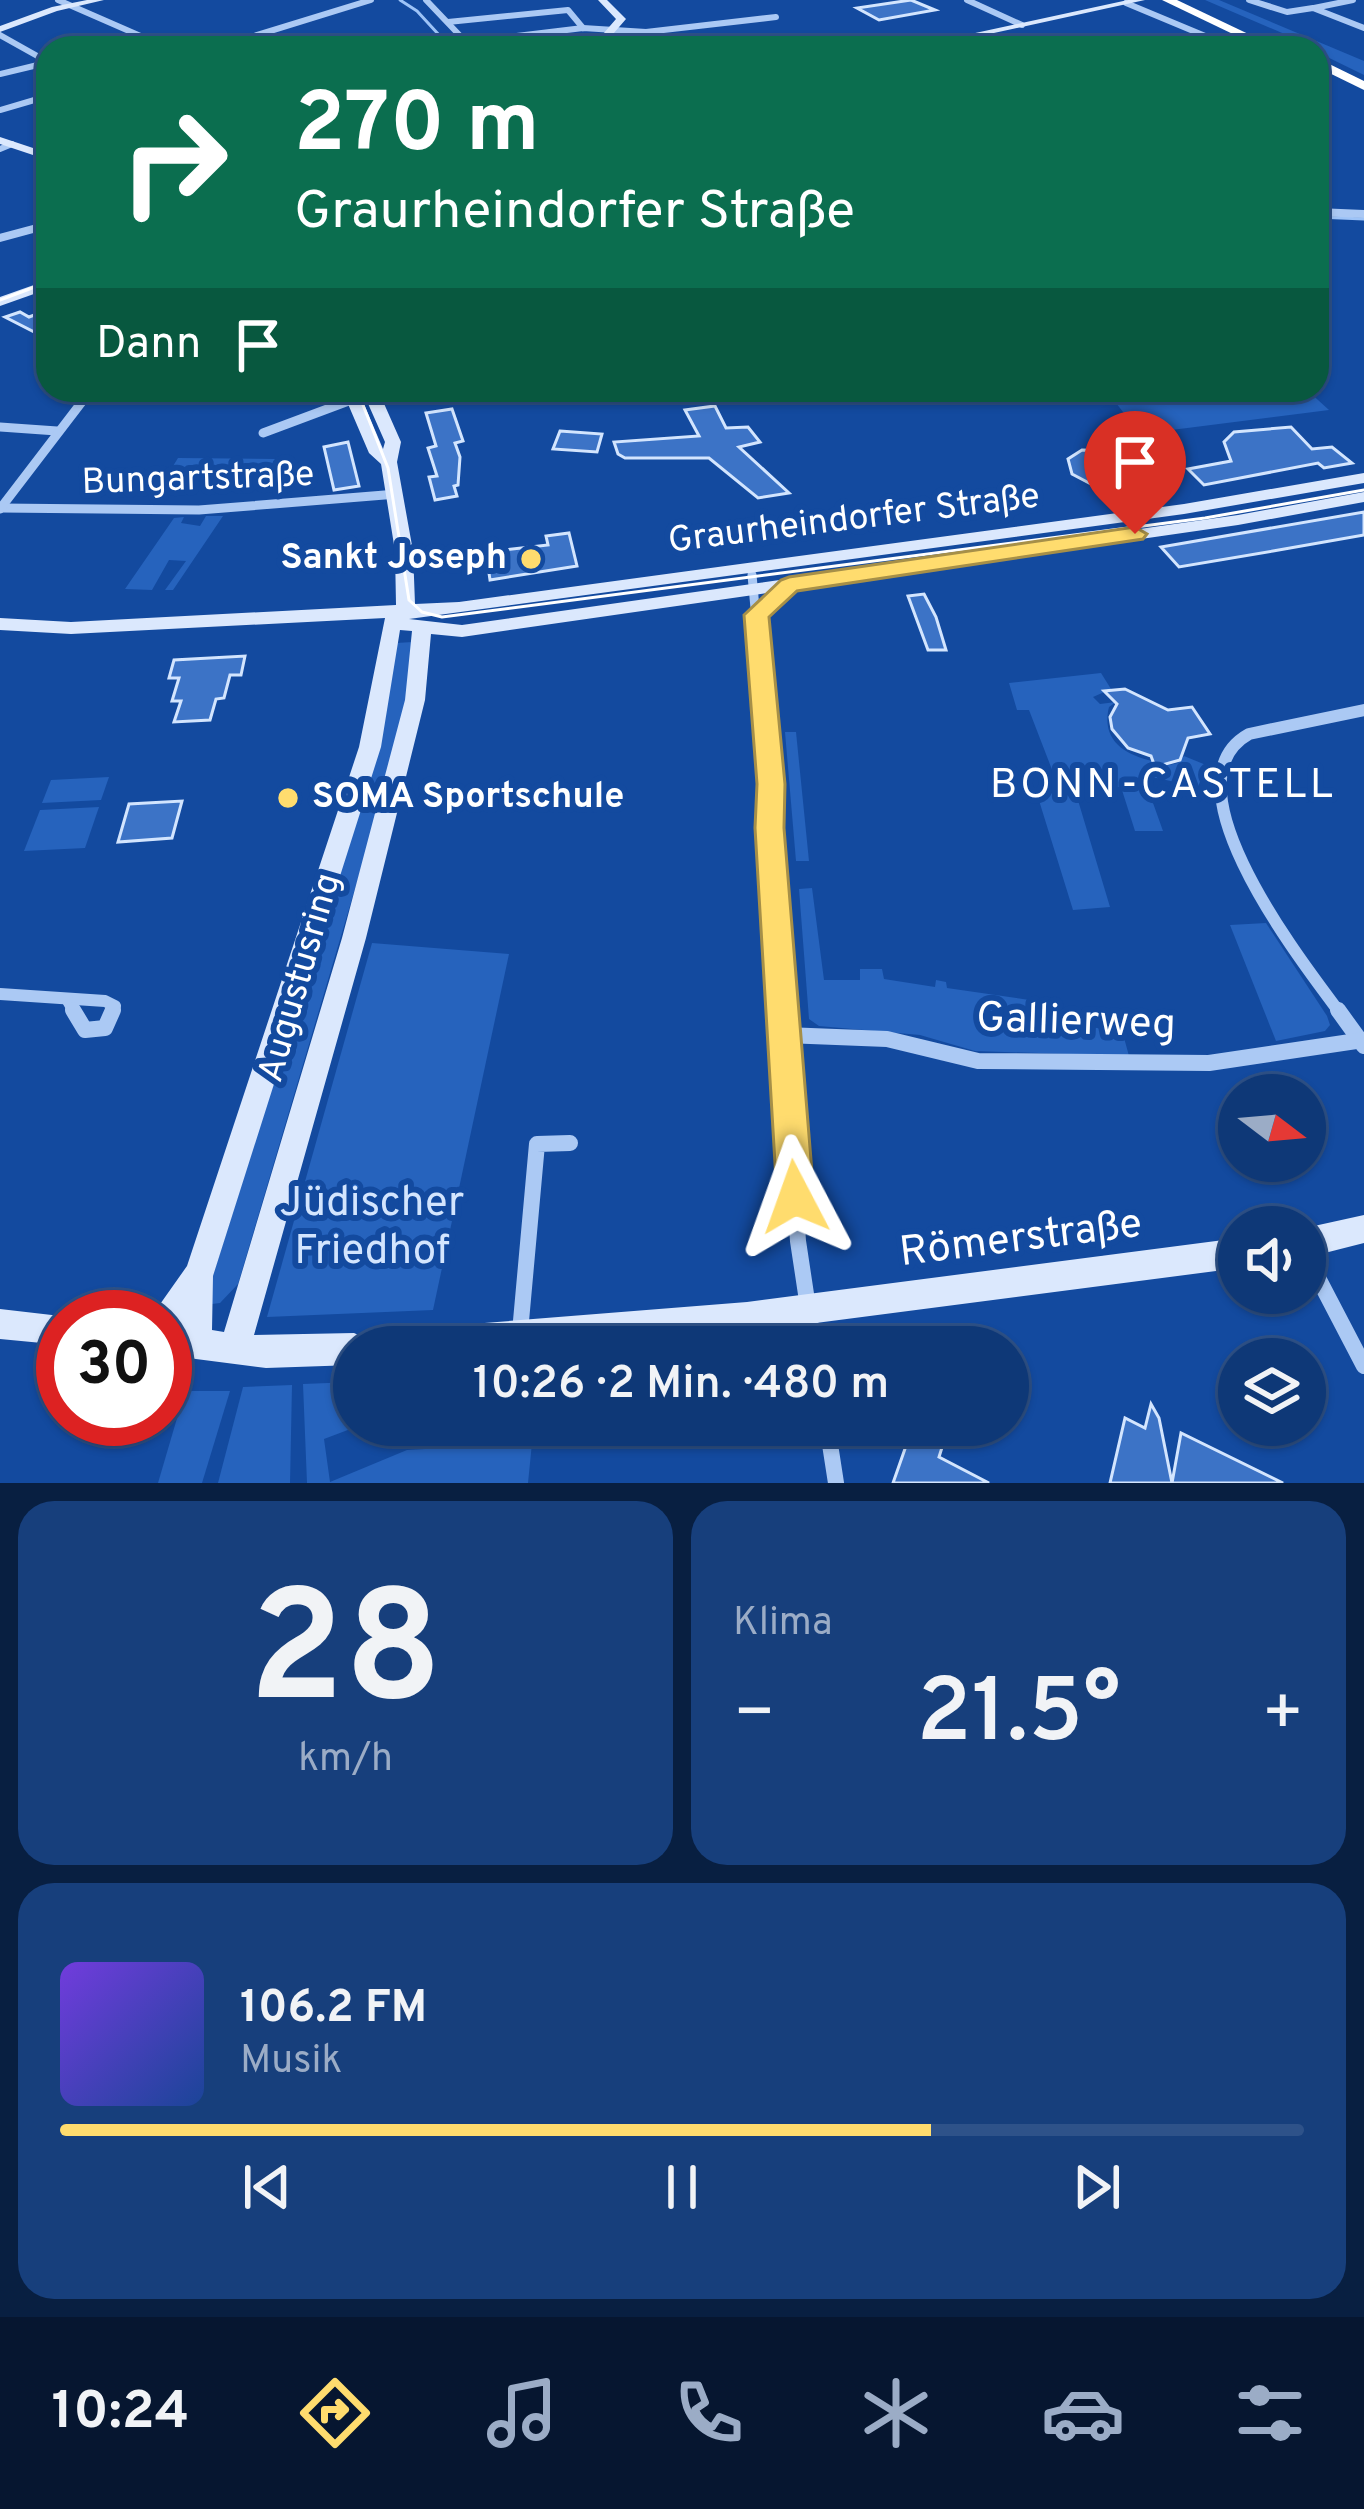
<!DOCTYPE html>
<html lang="de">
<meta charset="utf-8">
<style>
body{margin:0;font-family:Overpass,sans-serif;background:#173f7c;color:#f1f3f6;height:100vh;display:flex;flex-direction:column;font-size:45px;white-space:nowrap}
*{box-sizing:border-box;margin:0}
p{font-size:39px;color:#9bacc6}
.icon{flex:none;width:66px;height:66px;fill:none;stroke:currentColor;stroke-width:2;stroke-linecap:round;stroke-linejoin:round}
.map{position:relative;height:1483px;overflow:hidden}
.panel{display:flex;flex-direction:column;gap:18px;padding:18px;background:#081f41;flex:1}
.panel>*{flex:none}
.banner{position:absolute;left:36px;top:36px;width:1293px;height:366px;border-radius:36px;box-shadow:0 3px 9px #0004,0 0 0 3px #2e5289;background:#0b6e4f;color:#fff;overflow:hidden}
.needle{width:78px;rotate:106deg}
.controls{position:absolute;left:1218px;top:1074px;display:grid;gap:24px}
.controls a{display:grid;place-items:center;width:108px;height:108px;border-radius:50%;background:#0e3877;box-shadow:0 3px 9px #0004,0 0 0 3px #2e5289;font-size:60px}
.speed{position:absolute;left:36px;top:1290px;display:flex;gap:24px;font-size:60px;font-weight:700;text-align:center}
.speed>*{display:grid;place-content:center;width:156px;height:156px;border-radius:50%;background:#0e3877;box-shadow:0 3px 9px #0004,0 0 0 3px #2e5289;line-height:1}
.speed .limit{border:18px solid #d22;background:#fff;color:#111}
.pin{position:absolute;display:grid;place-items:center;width:102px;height:102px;color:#fff;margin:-123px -51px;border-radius:50% 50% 50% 0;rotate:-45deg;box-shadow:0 0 12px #0007}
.pin .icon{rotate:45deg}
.me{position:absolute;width:132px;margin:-66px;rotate:356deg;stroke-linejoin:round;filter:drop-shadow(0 0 9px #0008)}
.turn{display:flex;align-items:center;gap:42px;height:252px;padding:0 60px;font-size:54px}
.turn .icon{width:156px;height:156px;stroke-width:2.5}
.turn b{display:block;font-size:84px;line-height:102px}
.then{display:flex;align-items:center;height:114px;padding:0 60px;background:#0003;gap:24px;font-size:45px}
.big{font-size:90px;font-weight:600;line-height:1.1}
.panel .tile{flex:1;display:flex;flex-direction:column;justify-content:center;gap:18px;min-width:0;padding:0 42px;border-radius:36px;background:#173f7c}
.panel .dial{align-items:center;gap:0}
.dial b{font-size:156px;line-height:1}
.song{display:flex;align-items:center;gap:36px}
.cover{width:144px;height:144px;border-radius:18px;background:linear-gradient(135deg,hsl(260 70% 55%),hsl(220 70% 35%))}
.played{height:12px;border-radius:6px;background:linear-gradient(90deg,#ffdc6e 70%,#2e5289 70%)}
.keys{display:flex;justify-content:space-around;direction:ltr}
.heat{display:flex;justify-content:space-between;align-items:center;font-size:66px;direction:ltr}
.panel .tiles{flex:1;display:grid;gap:18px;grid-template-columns:1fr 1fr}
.tile:last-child{grid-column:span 2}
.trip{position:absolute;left:333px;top:1326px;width:696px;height:120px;border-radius:60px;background:#0e3877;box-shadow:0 3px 9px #0004,0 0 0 3px #2e5289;font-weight:600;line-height:120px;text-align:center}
.dock{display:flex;height:192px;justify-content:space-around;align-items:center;background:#061630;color:#9bacc6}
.dock .icon{width:84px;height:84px}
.dock .on{color:#ffdc6e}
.dock b{font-size:54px;color:#f1f3f6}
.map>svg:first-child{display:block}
.green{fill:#2663bd}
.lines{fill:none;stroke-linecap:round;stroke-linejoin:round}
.stream{stroke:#9dc3f7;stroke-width:3}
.building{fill:#3c73c6;stroke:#d3e5fe;stroke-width:3}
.street-far4{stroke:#abc9f4;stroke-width:6}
.street-far3{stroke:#abc9f4;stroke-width:8}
.street-far2{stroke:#abc9f4;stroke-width:9}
.street-far1{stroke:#abc9f4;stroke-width:12}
.street{stroke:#abc9f4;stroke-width:16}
.secondary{fill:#dbe8fd;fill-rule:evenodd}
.highway{fill:#fff;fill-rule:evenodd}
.tram{stroke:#fff;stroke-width:3}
.route{fill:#ffdc6e;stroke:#a68f48;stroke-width:3}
.poi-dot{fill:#ffdc6e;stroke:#134a9f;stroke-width:4.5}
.labels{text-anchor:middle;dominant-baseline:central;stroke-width:12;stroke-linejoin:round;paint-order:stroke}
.street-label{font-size:36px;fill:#fff;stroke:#134a9f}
.poi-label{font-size:36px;font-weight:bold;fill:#fff;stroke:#134a9f;text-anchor:end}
.quarter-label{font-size:42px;letter-spacing:3px;fill:#fff;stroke:#134a9f}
.near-street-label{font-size:42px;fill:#fff;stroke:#134a9f}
.near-park-label{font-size:42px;fill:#d3e5fe;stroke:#134a9f}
</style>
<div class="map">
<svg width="1364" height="1483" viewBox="0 0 1364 1483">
<rect width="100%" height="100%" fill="#134a9f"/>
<!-- green -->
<g class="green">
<polygon points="1205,0 1219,0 1364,61 1364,75 1317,52 1317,48"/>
<polygon points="1106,390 1307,390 1329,410 1140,434"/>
<polygon points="178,458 276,459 275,464 284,467 281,480 165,479"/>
<polygon points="206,516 223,516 173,590 165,590 186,561 169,560 152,590 125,589 174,518 184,517 181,523 200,526"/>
<polygon points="413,642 409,687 391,767 238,1284 220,1303 212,1304 211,1282 371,768 385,719 396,643"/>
<path d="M 1101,673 L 1111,689 L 1093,697 L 1100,704 L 1116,702 L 1109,707 C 1101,739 1123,755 1153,761 L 1156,768 L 1178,763 L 1184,756 L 1206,765 L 1198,787 L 1143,775 L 1163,831 L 1135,831 L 1121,787 L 1074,787 L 1110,907 L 1073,910 L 1037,794 L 1044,794 L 1041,784 L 1056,780 L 1029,710 L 1017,710 L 1009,683 Z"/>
<polygon points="785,732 796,732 809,861 796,861"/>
<polygon points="109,777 101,800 42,803 51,780"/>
<polygon points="99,807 85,848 24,851 40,810"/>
<polygon points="812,888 824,980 860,980 860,969 882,969 884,979 935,987 936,980 946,982 947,988 1036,1001 1036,1013 1043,1019 1103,1029 1120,1023 1129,1056 975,1051 920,1035 819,1026 809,1019 799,889"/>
<polygon points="1266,923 1327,1016 1330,1025 1325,1031 1276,1041 1230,925"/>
<polygon points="372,943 509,954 433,1310 267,1317"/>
<polygon points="354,1382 354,1425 361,1425 324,1439 330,1482 407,1450 532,1443 528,1483 307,1483 303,1384"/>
<polygon points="292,1385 290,1483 218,1483 243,1387"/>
<polygon points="185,1391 230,1391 202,1483 158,1483"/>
</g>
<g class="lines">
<!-- stream -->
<g class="stream">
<polyline points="400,0 417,11 451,48"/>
<polyline points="1317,217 1364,219"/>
</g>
</g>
<!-- building -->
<g class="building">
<polygon points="911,0 935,10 879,20 857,8"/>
<polygon points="48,310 48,339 5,317 20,312 29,317"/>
<polygon points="715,406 726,428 748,427 760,442 739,447 789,493 758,498 709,458 625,458 618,454 614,442 699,436 685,410"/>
<polygon points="452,409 463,441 455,443 460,457 458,485 454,486 457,496 435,500 429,477 437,476 428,448 436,446 426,413"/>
<polygon points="1291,427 1312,449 1332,447 1352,463 1324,468 1318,463 1204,485 1188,469 1231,461 1224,442 1234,432"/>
<polygon points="560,431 602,434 597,452 553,449"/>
<polygon points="348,442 359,486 334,490 324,447"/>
<polygon points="1082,450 1109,451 1106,468 1136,476 1120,486 1093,485 1072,474 1068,459"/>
<polygon points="1364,512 1364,535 1273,551 1179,567 1161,547"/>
<polygon points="569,533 577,566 490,580 486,552 548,545 546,536"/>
<polygon points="924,594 936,617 946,650 928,650 908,596"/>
<polygon points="245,656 241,675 230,675 224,698 216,699 210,720 174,722 181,701 172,701 179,678 169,678 174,660"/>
<polygon points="1125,689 1168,710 1192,707 1210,734 1188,738 1180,760 1155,767 1151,756 1128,748 1112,729 1110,717 1117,704 1104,691"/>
<polygon points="182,801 172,838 118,842 129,804"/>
<polygon points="1151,1404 1159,1418 1172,1483 1181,1433 1283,1483 1110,1483 1125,1418 1145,1428"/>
<polygon points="936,1425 949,1425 939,1457 989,1483 893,1483 913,1426 932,1437"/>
</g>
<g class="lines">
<!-- street-far4 -->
<g class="street-far4">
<polyline points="58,0 168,48"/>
<polyline points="426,0 466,42"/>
<polyline points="967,0 1022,25"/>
<polyline points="1249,0 1287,12 1313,8 1364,28"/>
<polyline points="1126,3 1234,48"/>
<polyline points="1314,8 1353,0"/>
<polyline points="448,22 568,10 583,28"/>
<polyline points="0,35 48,62"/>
<polyline points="944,41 957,48"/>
<polyline points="215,48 371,0"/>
<polyline points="419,48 583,28 646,32 776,17"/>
<polyline points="0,74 46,63"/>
<polyline points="0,110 48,96"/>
<polyline points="0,149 12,144"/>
</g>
<!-- street-far3 -->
<g class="street-far3">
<polyline points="1317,212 1364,214"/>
<polyline points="0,238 48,225"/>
</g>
<!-- street-far2 -->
<g class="street-far2">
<polyline points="0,427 57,431"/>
<polyline points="263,433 354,399"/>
<polyline points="1,508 199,510 397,494"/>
<polyline points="0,509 91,390"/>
<polyline points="752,575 759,652"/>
<polyline points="756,615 789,585"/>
</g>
<!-- street-far1 -->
<g class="street-far1">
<path d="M 759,649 C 770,770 773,891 782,1013"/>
<polyline points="0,994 105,1001 115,1006 112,1013"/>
<polyline points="67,999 75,1013"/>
<path d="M 1340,1013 C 1303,963 1161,783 1249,734 L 1364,710"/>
</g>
<!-- street -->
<g class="street">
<polyline points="73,1010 85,1030 105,1028 113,1010"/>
<polyline points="782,1010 798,1241 814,1347"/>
<polyline points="1338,1010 1364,1046"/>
<polyline points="785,1035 887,1039 978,1061 1209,1063 1364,1040"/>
<polyline points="1305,1253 1364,1366"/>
<polyline points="520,1332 537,1144 570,1143"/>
<polyline points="827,1425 836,1483"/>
</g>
<!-- secondary -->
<g class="secondary">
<polygon points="87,0 104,0 57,11 0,32 0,26 52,7"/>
<polygon points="598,0 607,0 626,19 601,48 591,48 616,19"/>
<polygon points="1128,0 1145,0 925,48 906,48"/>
<polygon points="0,137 48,153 48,160 0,144"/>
<polygon points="48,280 48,289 0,306 0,297"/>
<path d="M 342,390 L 358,390 L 383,449 L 385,442 L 362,390 L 378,390 L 401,442 L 397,462 L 413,551 L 415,604 L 459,602 L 1184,504 L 1364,473 L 1364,483 L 1184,514 L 409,619 L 462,625 L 1238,515 L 1364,492 L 1364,502 L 1238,525 L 462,637 L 431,634 L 425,700 L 366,938 L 254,1335 L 354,1333 L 365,1338 L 368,1346 L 372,1336 L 383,1331 L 747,1302 L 1239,1238 L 1239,1268 L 747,1332 L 570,1347 L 354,1347 L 354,1365 L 266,1368 L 165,1355 L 165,1317 L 151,1317 L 187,1266 L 359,747 L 385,618 L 71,634 L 0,630 L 0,618 L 71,622 L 396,605 L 395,551 L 381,464 L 369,453 ZM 400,630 L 412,631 L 405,700 L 342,938 L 224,1332 L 212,1330 L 213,1276 L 381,747 Z"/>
<polygon points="1364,1215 1364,1243 1305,1258 1305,1228"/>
<polygon points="0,1309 69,1317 63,1317 63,1345 0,1339"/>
</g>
<!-- highway -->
<g class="highway">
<polygon points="1162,0 1177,0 1278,48 1262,48"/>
<polygon points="1317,58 1364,81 1364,90 1317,67"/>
</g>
<!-- tram -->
<g class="tram">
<polyline points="0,300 48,282"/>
<polyline points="357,390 388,468 409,600 422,612 442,617 1205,518 1364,490"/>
</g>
</g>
<!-- route -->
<polygon class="route" points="1135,527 1147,534 1143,539 797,591 769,617 785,784 784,828 814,1197 808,1210 795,1215 782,1210 777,1197 755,828 757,784 744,615 781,580 789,577"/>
<!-- markers -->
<g class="poi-dot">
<circle cx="531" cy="559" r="12"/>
<circle cx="288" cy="798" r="12"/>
</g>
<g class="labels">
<!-- street labels -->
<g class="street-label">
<text transform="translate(198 480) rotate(-2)">Bungartstraße</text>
<text transform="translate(854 520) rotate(-7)">Graurheindorfer Straße</text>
<text transform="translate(301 978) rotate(-74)">Augustusring</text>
</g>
<!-- poi labels -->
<g class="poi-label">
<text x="507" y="559">Sankt Joseph</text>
<text x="312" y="798" text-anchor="start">SOMA Sportschule</text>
</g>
<!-- quarter labels -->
<g class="quarter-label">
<text x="1163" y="786">BONN-CASTELL</text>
</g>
<!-- near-street labels -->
<g class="near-street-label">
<text transform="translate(1076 1023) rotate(2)">Gallierweg</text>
<text transform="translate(1021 1240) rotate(-7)">Römerstraße</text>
</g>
<!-- near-park labels -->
<g class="near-park-label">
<text x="372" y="1204">Jüdischer<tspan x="372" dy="48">Friedhof</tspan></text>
</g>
</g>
</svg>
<div class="controls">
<a><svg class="needle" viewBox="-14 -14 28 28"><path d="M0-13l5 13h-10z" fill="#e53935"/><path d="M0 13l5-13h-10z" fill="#9bacc6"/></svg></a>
<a><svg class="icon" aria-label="sound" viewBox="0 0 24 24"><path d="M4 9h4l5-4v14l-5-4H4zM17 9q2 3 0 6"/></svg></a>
<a><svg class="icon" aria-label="layers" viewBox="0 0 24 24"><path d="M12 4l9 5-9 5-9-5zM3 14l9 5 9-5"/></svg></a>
</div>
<div class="speed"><div class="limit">30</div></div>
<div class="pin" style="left:1135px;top:534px;background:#d93025"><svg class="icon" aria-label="arrive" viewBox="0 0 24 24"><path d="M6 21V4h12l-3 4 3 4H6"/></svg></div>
<svg class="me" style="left:795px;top:1197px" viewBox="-20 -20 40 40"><path d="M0-17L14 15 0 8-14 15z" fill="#ffdc6e" stroke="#fff" stroke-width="4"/></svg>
<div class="trip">10:26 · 2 Min. · 480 m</div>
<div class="banner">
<div class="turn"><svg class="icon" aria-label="right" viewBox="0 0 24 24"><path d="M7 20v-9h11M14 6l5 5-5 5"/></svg><div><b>270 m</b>Graurheindorfer Straße</div></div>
<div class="then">Dann<svg class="icon" aria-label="arrive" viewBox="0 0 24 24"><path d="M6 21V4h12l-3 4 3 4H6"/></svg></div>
</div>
</div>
<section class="panel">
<div class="tiles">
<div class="tile dial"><b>28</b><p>km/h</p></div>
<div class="tile"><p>Klima</p>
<div class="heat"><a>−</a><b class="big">21.5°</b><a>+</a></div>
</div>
<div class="tile">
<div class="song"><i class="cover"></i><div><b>106.2 FM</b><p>Musik</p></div></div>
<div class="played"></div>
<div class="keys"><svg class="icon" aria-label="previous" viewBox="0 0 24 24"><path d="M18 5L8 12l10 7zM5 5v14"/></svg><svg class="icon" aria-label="pause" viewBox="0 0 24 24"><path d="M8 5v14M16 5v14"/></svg><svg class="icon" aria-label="next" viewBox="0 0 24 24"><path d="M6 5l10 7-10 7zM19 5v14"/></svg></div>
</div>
</div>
</section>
<nav class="dock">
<b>10:24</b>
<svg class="icon on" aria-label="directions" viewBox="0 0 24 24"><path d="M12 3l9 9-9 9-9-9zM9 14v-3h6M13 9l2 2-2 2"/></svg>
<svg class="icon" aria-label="music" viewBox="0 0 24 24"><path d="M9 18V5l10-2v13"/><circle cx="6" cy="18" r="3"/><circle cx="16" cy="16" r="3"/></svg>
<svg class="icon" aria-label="phone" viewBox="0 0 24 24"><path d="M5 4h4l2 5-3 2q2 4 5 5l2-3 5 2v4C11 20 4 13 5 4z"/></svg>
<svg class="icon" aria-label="climate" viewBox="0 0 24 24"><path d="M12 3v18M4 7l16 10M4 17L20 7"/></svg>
<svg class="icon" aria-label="car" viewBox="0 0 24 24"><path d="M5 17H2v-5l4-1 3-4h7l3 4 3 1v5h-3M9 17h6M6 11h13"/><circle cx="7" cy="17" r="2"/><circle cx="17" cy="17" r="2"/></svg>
<svg class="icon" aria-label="filters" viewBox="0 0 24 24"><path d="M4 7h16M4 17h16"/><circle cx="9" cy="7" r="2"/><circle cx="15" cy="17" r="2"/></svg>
</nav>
